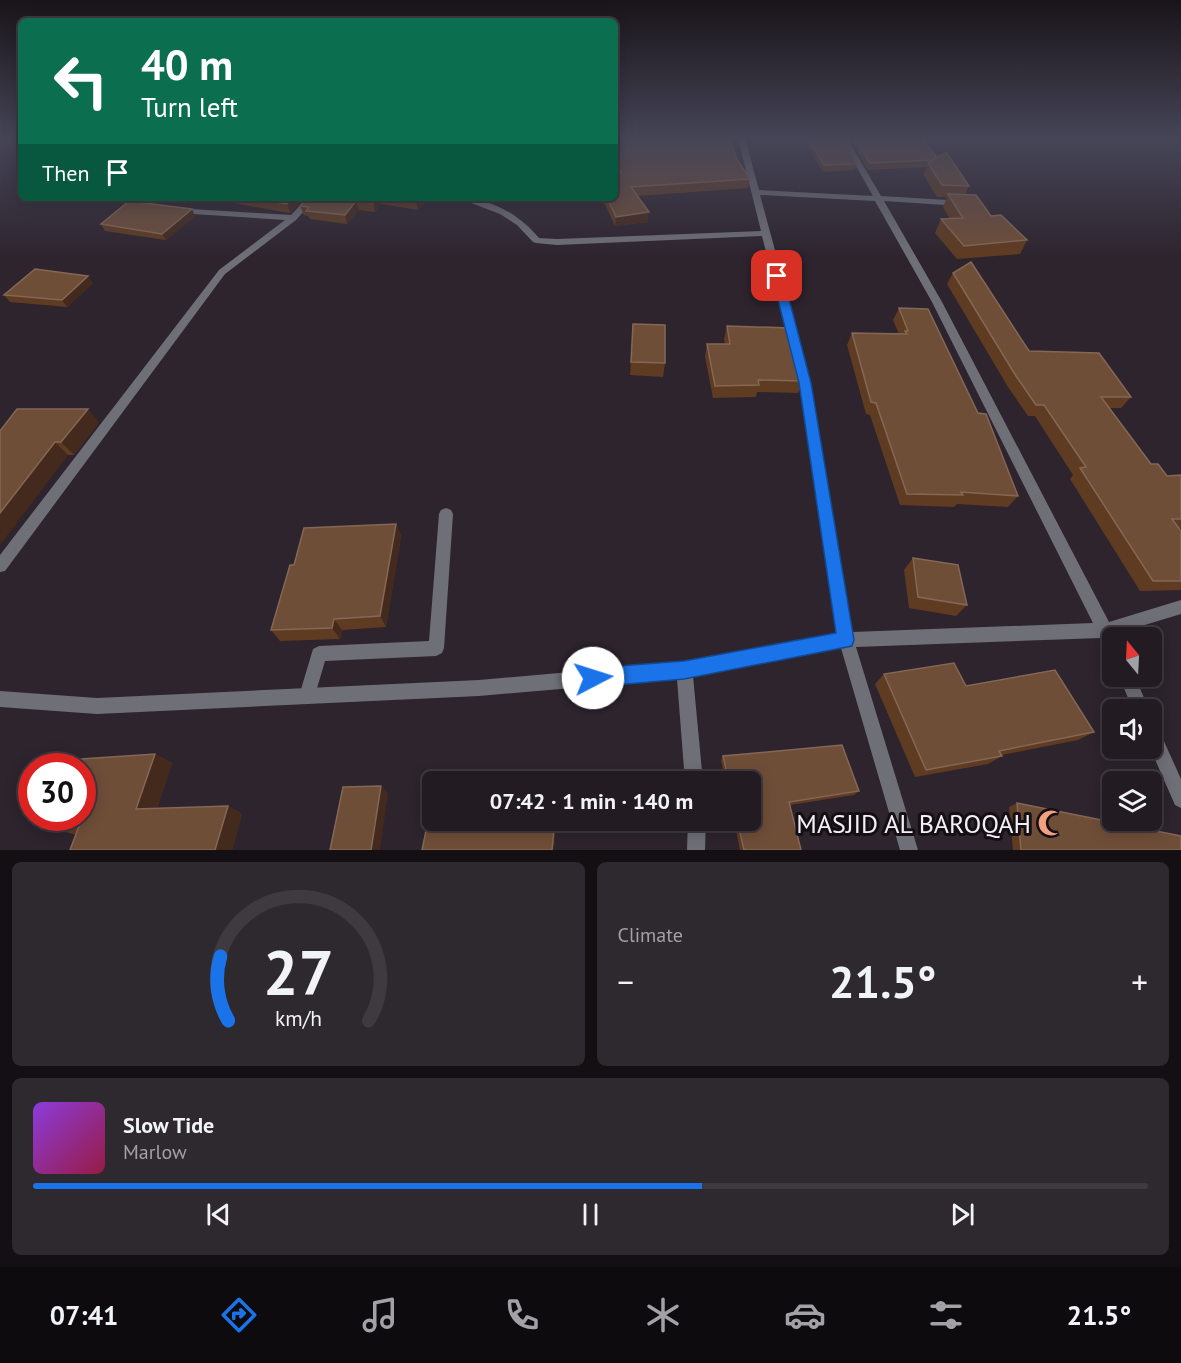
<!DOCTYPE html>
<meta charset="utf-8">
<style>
body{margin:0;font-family:"PT Sans",sans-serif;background:#2e282f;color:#f1f3f6;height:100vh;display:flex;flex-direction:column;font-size:22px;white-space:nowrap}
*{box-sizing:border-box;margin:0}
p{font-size:20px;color:#a2a1a5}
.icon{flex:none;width:33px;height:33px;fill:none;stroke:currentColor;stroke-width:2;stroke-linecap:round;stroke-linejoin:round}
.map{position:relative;height:850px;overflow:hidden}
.details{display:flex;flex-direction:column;gap:12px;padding:12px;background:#130f13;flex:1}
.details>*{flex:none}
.hud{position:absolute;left:18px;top:18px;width:600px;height:183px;border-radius:9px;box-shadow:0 3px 15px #0003,0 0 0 2px #3f3940;background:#0b6e4f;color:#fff;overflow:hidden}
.needle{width:39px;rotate:342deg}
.buttons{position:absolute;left:1102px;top:627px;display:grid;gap:12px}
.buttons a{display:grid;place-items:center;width:60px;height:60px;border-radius:9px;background:#221b22;box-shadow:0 3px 15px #0003,0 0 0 2px #3f3940;font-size:30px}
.speed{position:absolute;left:18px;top:753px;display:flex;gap:12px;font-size:30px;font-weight:700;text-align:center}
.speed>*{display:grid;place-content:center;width:78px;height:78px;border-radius:50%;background:#221b22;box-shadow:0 3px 15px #0003,0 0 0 2px #3f3940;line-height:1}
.speed .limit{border:9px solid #d22;background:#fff;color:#111}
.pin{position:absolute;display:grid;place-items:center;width:51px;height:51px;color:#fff;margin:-26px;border-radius:12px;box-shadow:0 3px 9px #0006}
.me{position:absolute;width:66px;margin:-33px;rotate:85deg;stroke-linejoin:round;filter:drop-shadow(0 0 4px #0008)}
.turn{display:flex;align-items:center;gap:21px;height:126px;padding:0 24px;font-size:27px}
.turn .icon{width:78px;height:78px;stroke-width:2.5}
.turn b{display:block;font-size:42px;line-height:51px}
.then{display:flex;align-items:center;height:57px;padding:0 24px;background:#0003;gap:12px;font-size:22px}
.big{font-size:45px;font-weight:600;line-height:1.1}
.details .card{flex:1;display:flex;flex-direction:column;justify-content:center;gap:9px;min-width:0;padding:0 21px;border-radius:9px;background:#2e282f}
.details .dial{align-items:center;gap:0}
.dial svg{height:156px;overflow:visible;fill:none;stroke:#3f3940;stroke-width:7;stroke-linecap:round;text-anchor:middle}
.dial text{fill:#f1f3f6;stroke:none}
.song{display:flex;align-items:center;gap:18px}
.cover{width:72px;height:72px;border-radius:9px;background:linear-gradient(135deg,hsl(270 70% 55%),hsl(340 70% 35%))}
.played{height:6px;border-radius:3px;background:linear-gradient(90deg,#1a73e8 60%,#3f3940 60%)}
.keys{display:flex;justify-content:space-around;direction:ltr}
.heat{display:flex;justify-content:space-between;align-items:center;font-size:33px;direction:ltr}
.details .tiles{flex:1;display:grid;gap:12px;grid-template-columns:1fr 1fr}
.card:last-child{grid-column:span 2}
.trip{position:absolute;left:422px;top:771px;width:339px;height:60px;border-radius:9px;background:#221b22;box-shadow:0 3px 15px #0003,0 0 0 2px #3f3940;font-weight:600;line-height:60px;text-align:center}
.menu{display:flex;height:96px;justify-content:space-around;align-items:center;background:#0e0b0e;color:#a2a1a5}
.menu .icon{width:42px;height:42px}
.menu .current{color:#1a73e8}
.menu b{font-size:27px;color:#f1f3f6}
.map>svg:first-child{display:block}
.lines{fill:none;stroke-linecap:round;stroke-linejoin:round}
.service{fill:#6f7077;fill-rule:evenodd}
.minor{fill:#6f7077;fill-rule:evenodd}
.wall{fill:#5f3b21}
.shaded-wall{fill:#44291d}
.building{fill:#6f4e38;stroke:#846756;stroke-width:1.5}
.route{fill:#1a73e8;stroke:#114b97;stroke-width:1.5}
.labels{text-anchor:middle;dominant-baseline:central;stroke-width:6;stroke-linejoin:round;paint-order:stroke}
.near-poi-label{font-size:26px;fill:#f5eef6;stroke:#130f13;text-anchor:end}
</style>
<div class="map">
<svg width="1181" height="850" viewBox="0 0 1181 850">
<rect width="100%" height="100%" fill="#2d242e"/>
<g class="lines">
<!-- service -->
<polygon class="service" points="446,508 451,510 453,514 444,648 442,653 436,656 325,661 313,702 307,704 301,702 299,696 313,649 319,646 429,641 439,514 441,510"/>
<!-- minor -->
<g class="minor">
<path d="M 738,138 L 745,138 L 759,190 L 873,196 L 840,138 L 847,138 L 881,196 L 964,201 L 964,205 L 961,206 L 884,201 L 942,302 L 1109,622 L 1181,600 L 1181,614 L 1115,634 L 1117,638 L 1113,638 L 1113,654 L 1108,651 L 1101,638 L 856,647 L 918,850 L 900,850 L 841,648 L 693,676 L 703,782 L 685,782 L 677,679 L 479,696 L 97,714 L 0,707 L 0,691 L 97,698 L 479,680 L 684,662 L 837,634 L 799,383 L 762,236 L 557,245 L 536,243 L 533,242 L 517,225 L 500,214 L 458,198 C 490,198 518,213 539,238 L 557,239 L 761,231 ZM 760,195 L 875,201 L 932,302 L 1093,623 L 852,632 L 811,383 Z"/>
<polygon points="307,198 316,198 296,220 225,274 5,571 0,572 0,555 219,270 285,220 178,213 175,212 175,208 291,215"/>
<polygon points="1119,676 1135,676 1149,710 1133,710"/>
<polygon points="1152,726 1158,728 1181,779 1181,808 1175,805 1150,748 1152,748"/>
<polygon points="688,820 706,820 705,850 687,850"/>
</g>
</g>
<!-- wall -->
<g class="wall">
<polygon points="615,138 737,159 750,179 748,188 637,196 648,222 615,226 602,198 615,198"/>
<polygon points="830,138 843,138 857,164 855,170 823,172 808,148 810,142 829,141"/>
<polygon points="853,138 921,138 937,157 969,186 965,195 991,216 1027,240 1020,254 957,259 935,233 941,219 950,219 943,207 947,197 937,197 923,174 927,167 868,170 852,142"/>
<polygon points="219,198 304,198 290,213 221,201"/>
<polygon points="308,198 428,198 418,210 381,204 375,212 359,210 347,224 310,219 308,216 304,215 300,206"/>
<polygon points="195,216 166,240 105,231 101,224"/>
<polygon points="953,273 1029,351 1131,397 1121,408 1109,408 1151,464 1167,476 1181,475 1181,528 1179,529 1181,531 1181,590 1140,591 1070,479 1073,475 1035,416 1028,416 1008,387 947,284"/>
<polygon points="93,283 67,307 10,302 4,295"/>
<polygon points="899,308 1018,496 1008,507 957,504 954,507 900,505 870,415 866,414 847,345 852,333 899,334 893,320"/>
<polygon points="633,324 665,363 663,377 630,375"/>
<polygon points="727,326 803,381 798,393 757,392 756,397 713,398 705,357 707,344 725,344 724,339"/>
<polygon points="99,422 74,455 68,455 0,431"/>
<polygon points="396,524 401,536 386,627 342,630 340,639 280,641 271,630 294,565"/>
<polygon points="913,558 967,605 956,616 909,608 904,570"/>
<polygon points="884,674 966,686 1094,732 1078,740 1002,755 1002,756 988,764 915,777 875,684"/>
<polygon points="155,754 172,763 157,808 228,806 242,814 232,850 70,850 76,835 53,828"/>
<polygon points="723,756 859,791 854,795 790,805 801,850 740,850 734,820 750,820 750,782 725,782 721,760"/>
<polygon points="1017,803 1181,850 1013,850 1009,807"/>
</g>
<!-- shaded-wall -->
<g class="shaded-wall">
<polygon points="292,198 304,198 290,213 287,204"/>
<polygon points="377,198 380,198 381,204 375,212 373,203"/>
<polygon points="419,198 428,198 418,210 416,201"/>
<polygon points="356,201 359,210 347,224 345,215"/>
<polygon points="192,209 195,216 166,240 162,234"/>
<polygon points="649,212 648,222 615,226 616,217"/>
<polygon points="88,276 93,283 67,307 62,300"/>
<polygon points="88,409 99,422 74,455 61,442"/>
<polygon points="55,442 68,455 0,545 0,513"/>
<polygon points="396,524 401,536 386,627 380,616"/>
<polygon points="334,619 342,630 340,639 332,628"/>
<polygon points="155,754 172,763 154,816 136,809"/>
<polygon points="381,786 388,793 380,850 371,850"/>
<polygon points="228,806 242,814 232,850 215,850"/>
<polygon points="555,820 557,820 554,850 552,850"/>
</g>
<!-- building -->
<g class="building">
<polygon points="615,138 729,138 737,159 750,179 631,187 649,212 616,217 607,198 615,198 615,165 622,174 615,162"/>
<polygon points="831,138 843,138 857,164 824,165 810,142 833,141"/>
<polygon points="855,138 921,138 937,157 933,160 870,163"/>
<polygon points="946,152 969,186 942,185 928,163"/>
<polygon points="948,194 976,195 991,216 1001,215 1027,240 964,246 941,219 963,218"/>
<polygon points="252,198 292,198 287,204"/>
<polygon points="308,198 377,198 373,203 356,201 345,215 306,211 309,207 300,206"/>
<polygon points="397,198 419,198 416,201"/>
<polygon points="129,201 192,209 162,234 101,224"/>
<polygon points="971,262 1029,351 1099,353 1131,397 1101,397 1151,464 1158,464 1167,476 1181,475 1181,519 1172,519 1181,531 1181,581 1153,581 1080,468 1086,467 1044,405 1036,405 1016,376 953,273"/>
<polygon points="35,269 88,276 62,300 4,295"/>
<polygon points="899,308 928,309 978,413 986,414 1018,496 961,492 963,495 907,494 876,403 871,402 852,333 907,334 905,331 908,331"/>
<polygon points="633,324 665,325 665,363 631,362"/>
<polygon points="727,326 790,328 803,381 758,380 759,385 715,386 707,344 730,344"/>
<polygon points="17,409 88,409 61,442 55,442 0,513 0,431"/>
<polygon points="396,524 380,616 334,619 332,628 271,630 290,565 294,565 304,528"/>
<polygon points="913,558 958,565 967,605 918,597"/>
<polygon points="954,663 966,686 1055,670 1094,732 999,751 1002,756 926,770 884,674"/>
<polygon points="842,745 859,791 789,802 801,850 744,850 737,820 750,820 750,782 729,782 723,756"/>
<polygon points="155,754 136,809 228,806 215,850 70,850 79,826 53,828 57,818 82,818 82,766 78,766 81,759"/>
<polygon points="381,786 371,850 330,850 343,787"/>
<polygon points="432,802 432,820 555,820 552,850 422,850"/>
<polygon points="1017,803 1181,836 1181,850 1021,850"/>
</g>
<!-- sky -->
<linearGradient id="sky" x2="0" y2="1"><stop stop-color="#191419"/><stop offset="0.54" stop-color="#464557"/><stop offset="1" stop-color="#464557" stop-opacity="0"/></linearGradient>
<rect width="1181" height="257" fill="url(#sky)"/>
<!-- route -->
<polygon class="route" points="777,273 783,276 811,383 854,640 852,646 684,679 593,687 587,684 584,678 587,671 593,668 684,661 836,633 799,383 772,276"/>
<!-- icons -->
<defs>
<g id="mosque-bare" transform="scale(2.07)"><path d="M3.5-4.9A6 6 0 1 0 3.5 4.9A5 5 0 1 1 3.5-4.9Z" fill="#f2a080" stroke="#130f13" stroke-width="2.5" paint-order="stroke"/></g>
</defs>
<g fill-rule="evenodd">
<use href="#mosque-bare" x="1051" y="823"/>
</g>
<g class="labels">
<!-- near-poi labels -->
<g class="near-poi-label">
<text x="1031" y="823">MASJID AL BAROQAH</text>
</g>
</g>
</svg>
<div class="buttons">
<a><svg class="needle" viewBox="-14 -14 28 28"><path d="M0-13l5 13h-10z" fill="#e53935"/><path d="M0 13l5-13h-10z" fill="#a2a1a5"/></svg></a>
<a><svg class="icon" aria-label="sound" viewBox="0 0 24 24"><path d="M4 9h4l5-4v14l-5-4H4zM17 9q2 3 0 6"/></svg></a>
<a><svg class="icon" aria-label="layers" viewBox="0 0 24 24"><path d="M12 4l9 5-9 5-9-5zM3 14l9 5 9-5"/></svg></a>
</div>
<div class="speed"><div class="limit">30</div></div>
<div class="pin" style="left:777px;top:276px;background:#d93025"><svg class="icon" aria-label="arrive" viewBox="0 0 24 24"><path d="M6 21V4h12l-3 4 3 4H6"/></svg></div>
<svg class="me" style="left:593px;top:678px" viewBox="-20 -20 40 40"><circle r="19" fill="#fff"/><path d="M0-13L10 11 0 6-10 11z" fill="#1a73e8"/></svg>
<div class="trip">07:42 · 1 min · 140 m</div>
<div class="hud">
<div class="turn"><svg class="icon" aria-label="left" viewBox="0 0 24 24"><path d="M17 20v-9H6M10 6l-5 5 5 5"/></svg><div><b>40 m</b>Turn left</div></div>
<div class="then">Then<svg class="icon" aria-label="arrive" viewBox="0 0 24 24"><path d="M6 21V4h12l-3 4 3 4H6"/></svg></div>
</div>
</div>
<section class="details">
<div class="tiles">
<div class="card dial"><svg viewBox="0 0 100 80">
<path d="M14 69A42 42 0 1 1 86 69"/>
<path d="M14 69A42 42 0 0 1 10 36" stroke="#1a73e8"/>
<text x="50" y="56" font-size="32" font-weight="700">27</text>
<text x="50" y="72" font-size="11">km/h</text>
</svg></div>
<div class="card"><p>Climate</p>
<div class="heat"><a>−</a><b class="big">21.5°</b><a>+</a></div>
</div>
<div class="card">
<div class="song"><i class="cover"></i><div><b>Slow Tide</b><p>Marlow</p></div></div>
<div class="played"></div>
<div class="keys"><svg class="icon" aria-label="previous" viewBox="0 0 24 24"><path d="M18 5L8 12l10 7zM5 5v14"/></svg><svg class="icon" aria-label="pause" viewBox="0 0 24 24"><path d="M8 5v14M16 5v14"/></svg><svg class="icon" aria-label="next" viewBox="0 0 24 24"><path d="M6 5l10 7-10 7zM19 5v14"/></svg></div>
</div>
</div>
</section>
<nav class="menu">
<b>07:41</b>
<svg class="icon current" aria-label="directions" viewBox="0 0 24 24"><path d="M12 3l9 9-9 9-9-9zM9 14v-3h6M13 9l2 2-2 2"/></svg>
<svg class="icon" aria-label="music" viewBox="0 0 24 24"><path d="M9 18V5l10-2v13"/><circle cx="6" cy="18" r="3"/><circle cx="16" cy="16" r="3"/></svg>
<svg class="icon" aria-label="phone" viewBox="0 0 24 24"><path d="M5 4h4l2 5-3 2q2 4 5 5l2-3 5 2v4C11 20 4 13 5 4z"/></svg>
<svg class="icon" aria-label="climate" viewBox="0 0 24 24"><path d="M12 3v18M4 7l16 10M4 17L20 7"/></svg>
<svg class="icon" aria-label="car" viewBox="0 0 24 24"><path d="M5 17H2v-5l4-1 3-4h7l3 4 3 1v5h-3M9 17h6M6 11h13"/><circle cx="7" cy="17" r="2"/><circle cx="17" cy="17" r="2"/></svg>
<svg class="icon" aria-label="filters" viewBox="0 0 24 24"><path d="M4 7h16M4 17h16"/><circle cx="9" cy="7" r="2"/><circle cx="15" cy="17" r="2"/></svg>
<b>21.5°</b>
</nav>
